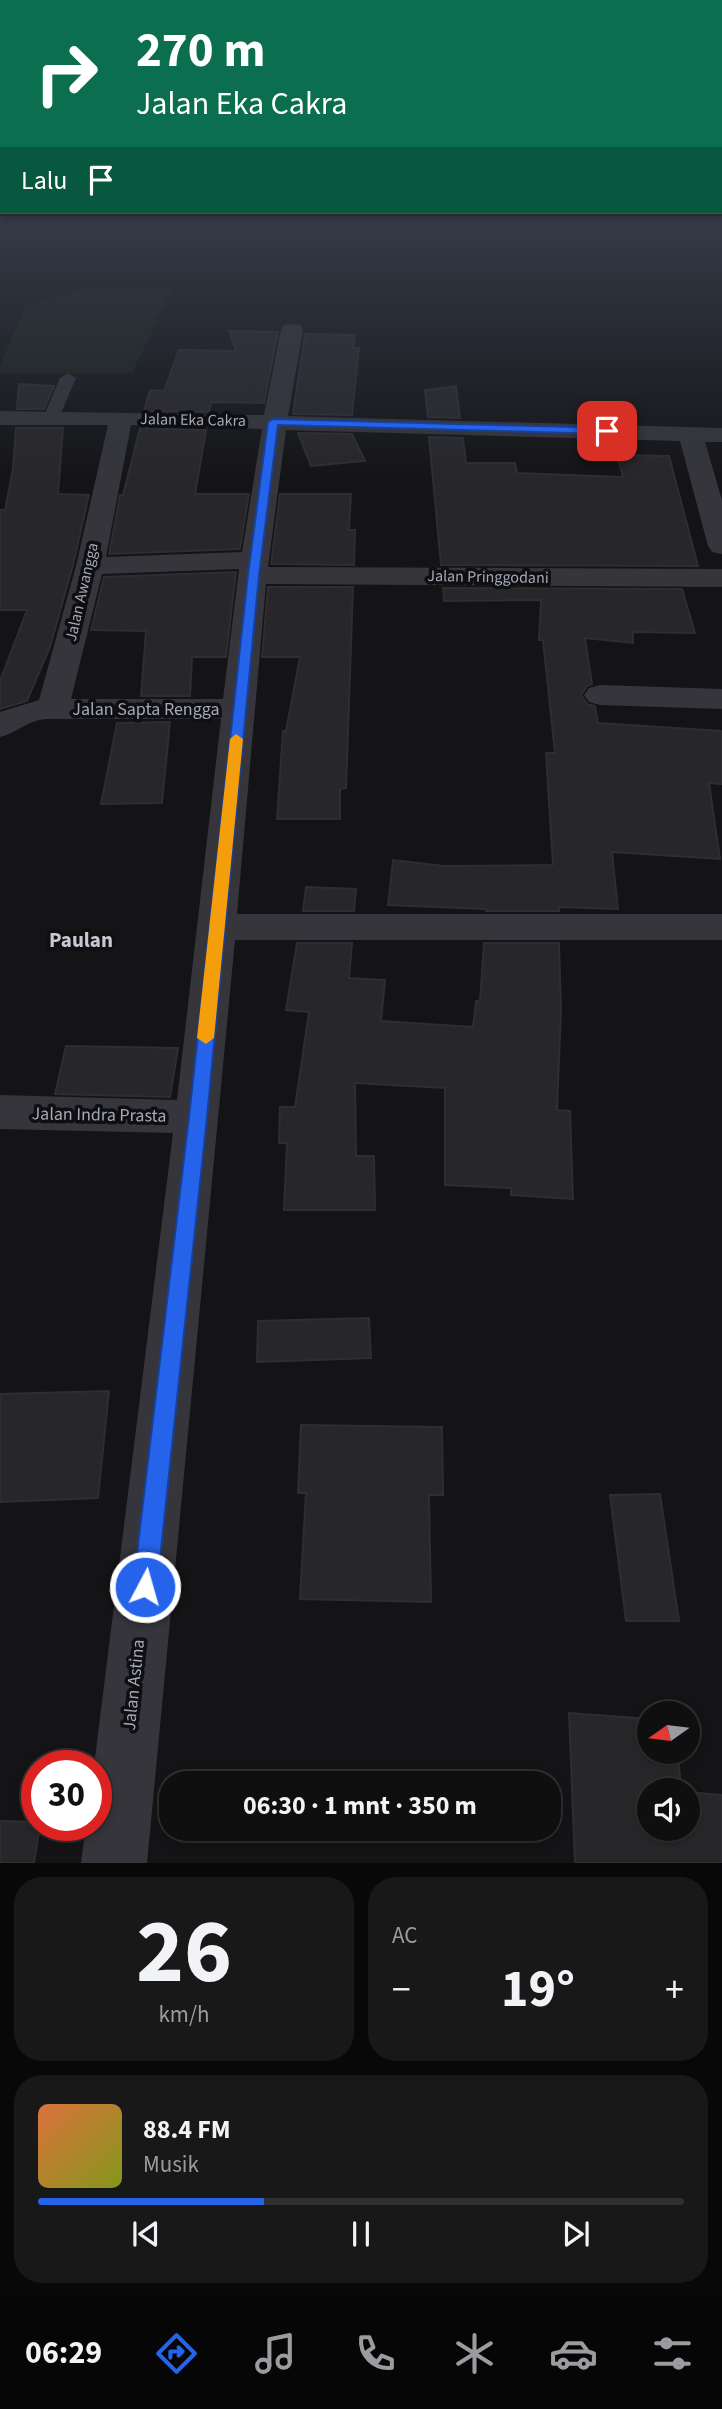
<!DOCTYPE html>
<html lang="id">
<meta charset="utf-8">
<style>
body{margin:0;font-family:"Source Sans 3",sans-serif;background:#181819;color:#f1f3f6;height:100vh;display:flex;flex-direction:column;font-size:26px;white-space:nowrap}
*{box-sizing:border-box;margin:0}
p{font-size:23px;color:#9b9c9f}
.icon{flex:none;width:38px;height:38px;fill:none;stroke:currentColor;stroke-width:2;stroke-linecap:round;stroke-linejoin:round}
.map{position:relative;height:1863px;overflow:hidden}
.panel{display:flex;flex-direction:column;gap:14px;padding:14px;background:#080809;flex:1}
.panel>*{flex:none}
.guide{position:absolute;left:0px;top:0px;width:723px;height:214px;box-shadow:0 4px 10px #0003,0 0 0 2px #2f2f30;background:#0b6e4f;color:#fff;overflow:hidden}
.needle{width:46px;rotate:256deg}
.buttons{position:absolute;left:637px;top:1701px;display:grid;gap:14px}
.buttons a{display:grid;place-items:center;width:63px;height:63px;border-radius:50%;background:#0f0f10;box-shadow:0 4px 10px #0003,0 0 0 2px #2f2f30;font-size:35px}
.speed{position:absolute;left:21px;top:1750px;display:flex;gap:14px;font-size:35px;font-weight:700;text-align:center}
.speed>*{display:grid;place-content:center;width:91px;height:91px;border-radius:50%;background:#0f0f10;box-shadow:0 4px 10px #0003,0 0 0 2px #2f2f30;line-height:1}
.speed .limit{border:10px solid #d22;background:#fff;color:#111}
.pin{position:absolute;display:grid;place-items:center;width:60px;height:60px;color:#fff;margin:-30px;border-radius:14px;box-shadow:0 4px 10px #0006}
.me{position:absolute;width:77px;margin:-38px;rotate:6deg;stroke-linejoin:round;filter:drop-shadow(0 0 5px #0008)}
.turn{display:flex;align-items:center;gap:24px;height:147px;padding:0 21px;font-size:32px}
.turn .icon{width:91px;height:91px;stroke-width:2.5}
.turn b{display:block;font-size:49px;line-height:60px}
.then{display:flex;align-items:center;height:66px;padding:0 21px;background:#0003;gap:14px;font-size:26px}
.big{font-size:52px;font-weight:700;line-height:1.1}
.panel .tile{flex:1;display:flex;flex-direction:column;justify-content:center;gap:10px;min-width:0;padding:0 24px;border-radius:28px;background:#181819}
.panel .dial{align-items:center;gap:0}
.dial b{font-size:91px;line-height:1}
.song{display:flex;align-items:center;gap:21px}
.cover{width:84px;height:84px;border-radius:10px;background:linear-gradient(135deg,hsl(20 70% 55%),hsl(70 70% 35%))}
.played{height:7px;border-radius:4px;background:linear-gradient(90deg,#2563eb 35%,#2f2f30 35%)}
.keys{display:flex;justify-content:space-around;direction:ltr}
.heat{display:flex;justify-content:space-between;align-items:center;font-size:38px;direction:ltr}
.panel .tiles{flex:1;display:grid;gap:14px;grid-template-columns:1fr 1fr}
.tile:last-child{grid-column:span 2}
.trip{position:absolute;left:159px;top:1771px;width:402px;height:70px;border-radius:28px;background:#0f0f10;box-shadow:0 4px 10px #0003,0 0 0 2px #2f2f30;font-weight:700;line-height:70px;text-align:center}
.menu{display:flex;height:112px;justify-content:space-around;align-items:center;background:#060606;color:#9b9c9f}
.menu .icon{width:49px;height:49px}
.menu .current{color:#2563eb}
.menu b{font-size:32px;color:#f1f3f6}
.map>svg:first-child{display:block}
.green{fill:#1a211b}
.building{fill:#27272a;stroke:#2e2e32;stroke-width:2}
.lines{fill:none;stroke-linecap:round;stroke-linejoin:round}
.service{fill:#35353b;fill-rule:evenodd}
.minor{fill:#35353b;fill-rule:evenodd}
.route{fill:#2563eb;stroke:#184099;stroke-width:2}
.slow{fill:#f59e0b}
.labels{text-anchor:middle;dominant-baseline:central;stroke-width:7;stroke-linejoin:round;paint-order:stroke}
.far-street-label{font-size:16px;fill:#a4a9b8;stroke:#0f0f11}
.street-label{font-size:18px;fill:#a4a9b8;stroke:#0f0f11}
.quarter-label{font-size:21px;font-weight:bold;fill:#c6c9d3;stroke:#0f0f11}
</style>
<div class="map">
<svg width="722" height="1863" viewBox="0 0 722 1863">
<rect width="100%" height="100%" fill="#141416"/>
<!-- green -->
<polygon class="green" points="85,289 172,289 132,373 0,373 0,365 26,305"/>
<!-- building -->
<g class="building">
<polygon points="229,331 278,332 264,403 211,402 209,412 144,411 150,390 164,391 179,350 236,351"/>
<polygon points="305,334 355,335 353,348 359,348 352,415 293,414"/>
<polygon points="19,384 54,386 44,409 17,409"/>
<polygon points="456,386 460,418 428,417 425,390"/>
<polygon points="16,428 63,428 58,494 89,495 73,565 50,647 27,701 0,709 0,681 27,610 0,610 0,510 5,510 13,469"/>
<polygon points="140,428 206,430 195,494 249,494 240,549 109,554 120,495 123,495"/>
<polygon points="298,433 352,434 365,461 311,466"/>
<polygon points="429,437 463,438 466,463 515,463 517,473 623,477 617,455 669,456 698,566 441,565"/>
<polygon points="280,494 351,494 349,530 355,530 354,565 271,564"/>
<polygon points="236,572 226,657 192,657 190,696 141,696 146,631 91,630 104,577"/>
<polygon points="268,587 353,587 346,788 340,789 340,819 277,819 283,731 286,731 300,657 262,657"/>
<polygon points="443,588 682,589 695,633 633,632 633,643 585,638 592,684 587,686 581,695 587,704 595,706 598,723 722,731 722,784 709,783 720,859 612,852 618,909 559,907 559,911 486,911 486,909 388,905 393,860 444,866 553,865 546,753 555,753 543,640 539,640 541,600 444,601"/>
<polygon points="170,722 162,803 101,804 117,723"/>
<polygon points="306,887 356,889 354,911 303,911"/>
<polygon points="297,943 352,943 349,978 385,980 381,1021 473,1027 476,1001 480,1001 484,943 559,943 561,1009 557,1110 570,1111 573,1199 511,1195 511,1188 445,1185 445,1088 355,1083 356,1156 374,1156 375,1210 284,1210 287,1143 279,1143 280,1107 295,1107 309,1012 286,1010"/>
<polygon points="66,1046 178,1048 170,1097 55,1094"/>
<polygon points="369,1318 371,1358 257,1362 258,1321"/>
<polygon points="109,1391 98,1498 0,1502 0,1394"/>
<polygon points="301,1425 442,1427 443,1495 429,1495 431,1602 300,1599 306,1493 298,1493"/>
<polygon points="660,1494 679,1621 626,1621 610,1495"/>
<polygon points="569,1713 649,1719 649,1752 678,1752 681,1790 649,1790 649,1829 688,1829 688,1792 722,1795 722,1863 575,1863"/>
<polygon points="0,1821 37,1822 37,1825 40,1825 34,1863 0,1863"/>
</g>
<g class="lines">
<!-- service -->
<polygon class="service" points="68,373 76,378 59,418 51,423 45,421 43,418 60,378"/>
<!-- minor -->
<g class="minor">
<path d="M 292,324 L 300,325 L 303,330 L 288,416 L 722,428 L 722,442 L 705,442 L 722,500 L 722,554 L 712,552 L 708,546 L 680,441 L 286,430 L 268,567 L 722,569 L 722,587 L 266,584 L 237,914 L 722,914 L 722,940 L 235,940 L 147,1863 L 81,1863 L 86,1825 L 96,1825 L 96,1766 L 94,1766 L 173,1133 L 0,1129 L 0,1095 L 177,1100 L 221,719 L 45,719 C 27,721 17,733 0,737 L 0,712 L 39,700 L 76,566 L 108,425 L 0,425 L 0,411 L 264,415 L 281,330 L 284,325 ZM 131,425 L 262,429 L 242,552 L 106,557 ZM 239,569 L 223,699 L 71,699 L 102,574 Z"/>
<polygon points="600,685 722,689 722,709 600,705 589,702 584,695 589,688"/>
</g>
</g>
<!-- sky -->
<linearGradient id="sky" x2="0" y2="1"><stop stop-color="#0b0b0c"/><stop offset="0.46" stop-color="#343a47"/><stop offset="1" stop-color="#343a47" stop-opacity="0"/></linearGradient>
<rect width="722" height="483" fill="url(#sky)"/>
<!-- route -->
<polygon class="route" points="273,419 607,428 612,431 607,434 278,425 259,575 207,1117 157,1587 153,1595 145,1598 137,1595 133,1587 189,1117 248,575 268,422"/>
<!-- slow -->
<polygon class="slow" points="236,734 243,739 214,1038 206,1044 197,1038 230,739"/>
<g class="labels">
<!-- far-street labels -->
<g class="far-street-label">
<text transform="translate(193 420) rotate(1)">Jalan Eka Cakra</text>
<text transform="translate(488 577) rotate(1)">Jalan Pringgodani</text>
<text transform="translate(82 592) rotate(-77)">Jalan Awangga</text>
</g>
<!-- street labels -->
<g class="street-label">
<text x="146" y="709">Jalan Sapta Rengga</text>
<text transform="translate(99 1115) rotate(1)">Jalan Indra Prasta</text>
<text transform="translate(134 1685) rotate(-84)">Jalan Astina</text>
</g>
<!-- quarter labels -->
<g class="quarter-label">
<text x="81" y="940">Paulan</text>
</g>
</g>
</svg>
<div class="buttons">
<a><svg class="needle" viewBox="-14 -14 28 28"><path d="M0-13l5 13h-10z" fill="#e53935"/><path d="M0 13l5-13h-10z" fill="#9b9c9f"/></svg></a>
<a><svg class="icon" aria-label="sound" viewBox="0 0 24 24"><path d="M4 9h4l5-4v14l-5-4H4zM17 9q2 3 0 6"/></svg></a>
</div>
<div class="speed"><div class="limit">30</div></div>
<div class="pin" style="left:607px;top:431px;background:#d93025"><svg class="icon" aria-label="arrive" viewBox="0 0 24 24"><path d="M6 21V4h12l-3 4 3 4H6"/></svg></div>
<svg class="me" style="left:145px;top:1587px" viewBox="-20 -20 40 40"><circle r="17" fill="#2563eb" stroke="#fff" stroke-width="3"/><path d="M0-11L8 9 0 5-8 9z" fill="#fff"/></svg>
<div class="trip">06:30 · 1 mnt · 350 m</div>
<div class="guide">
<div class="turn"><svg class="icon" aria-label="right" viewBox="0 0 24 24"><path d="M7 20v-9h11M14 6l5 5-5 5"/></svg><div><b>270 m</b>Jalan Eka Cakra</div></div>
<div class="then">Lalu<svg class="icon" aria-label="arrive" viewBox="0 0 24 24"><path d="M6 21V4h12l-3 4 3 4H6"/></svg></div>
</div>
</div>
<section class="panel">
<div class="tiles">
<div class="tile dial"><b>26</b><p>km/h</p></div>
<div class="tile"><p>AC</p>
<div class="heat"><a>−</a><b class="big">19°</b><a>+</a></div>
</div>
<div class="tile">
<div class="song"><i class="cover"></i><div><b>88.4 FM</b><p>Musik</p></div></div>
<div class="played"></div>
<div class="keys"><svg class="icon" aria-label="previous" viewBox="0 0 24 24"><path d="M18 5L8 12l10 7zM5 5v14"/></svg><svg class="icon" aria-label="pause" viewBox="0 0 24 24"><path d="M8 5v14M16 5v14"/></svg><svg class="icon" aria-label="next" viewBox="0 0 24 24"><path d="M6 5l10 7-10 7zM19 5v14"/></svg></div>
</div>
</div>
</section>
<nav class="menu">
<b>06:29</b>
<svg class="icon current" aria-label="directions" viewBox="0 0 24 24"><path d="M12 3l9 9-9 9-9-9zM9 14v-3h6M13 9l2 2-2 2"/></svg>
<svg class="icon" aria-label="music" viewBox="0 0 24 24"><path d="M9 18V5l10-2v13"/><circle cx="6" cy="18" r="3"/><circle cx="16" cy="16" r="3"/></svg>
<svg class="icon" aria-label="phone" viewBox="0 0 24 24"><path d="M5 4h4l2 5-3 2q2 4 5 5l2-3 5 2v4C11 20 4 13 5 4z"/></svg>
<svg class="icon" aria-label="climate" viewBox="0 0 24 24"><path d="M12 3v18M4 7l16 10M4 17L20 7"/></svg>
<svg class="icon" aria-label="car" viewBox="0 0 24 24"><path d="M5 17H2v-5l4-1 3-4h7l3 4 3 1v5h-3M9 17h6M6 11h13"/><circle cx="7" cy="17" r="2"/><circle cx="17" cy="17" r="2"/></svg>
<svg class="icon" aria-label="filters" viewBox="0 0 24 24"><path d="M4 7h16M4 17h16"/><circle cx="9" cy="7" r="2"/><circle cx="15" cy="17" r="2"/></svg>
</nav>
